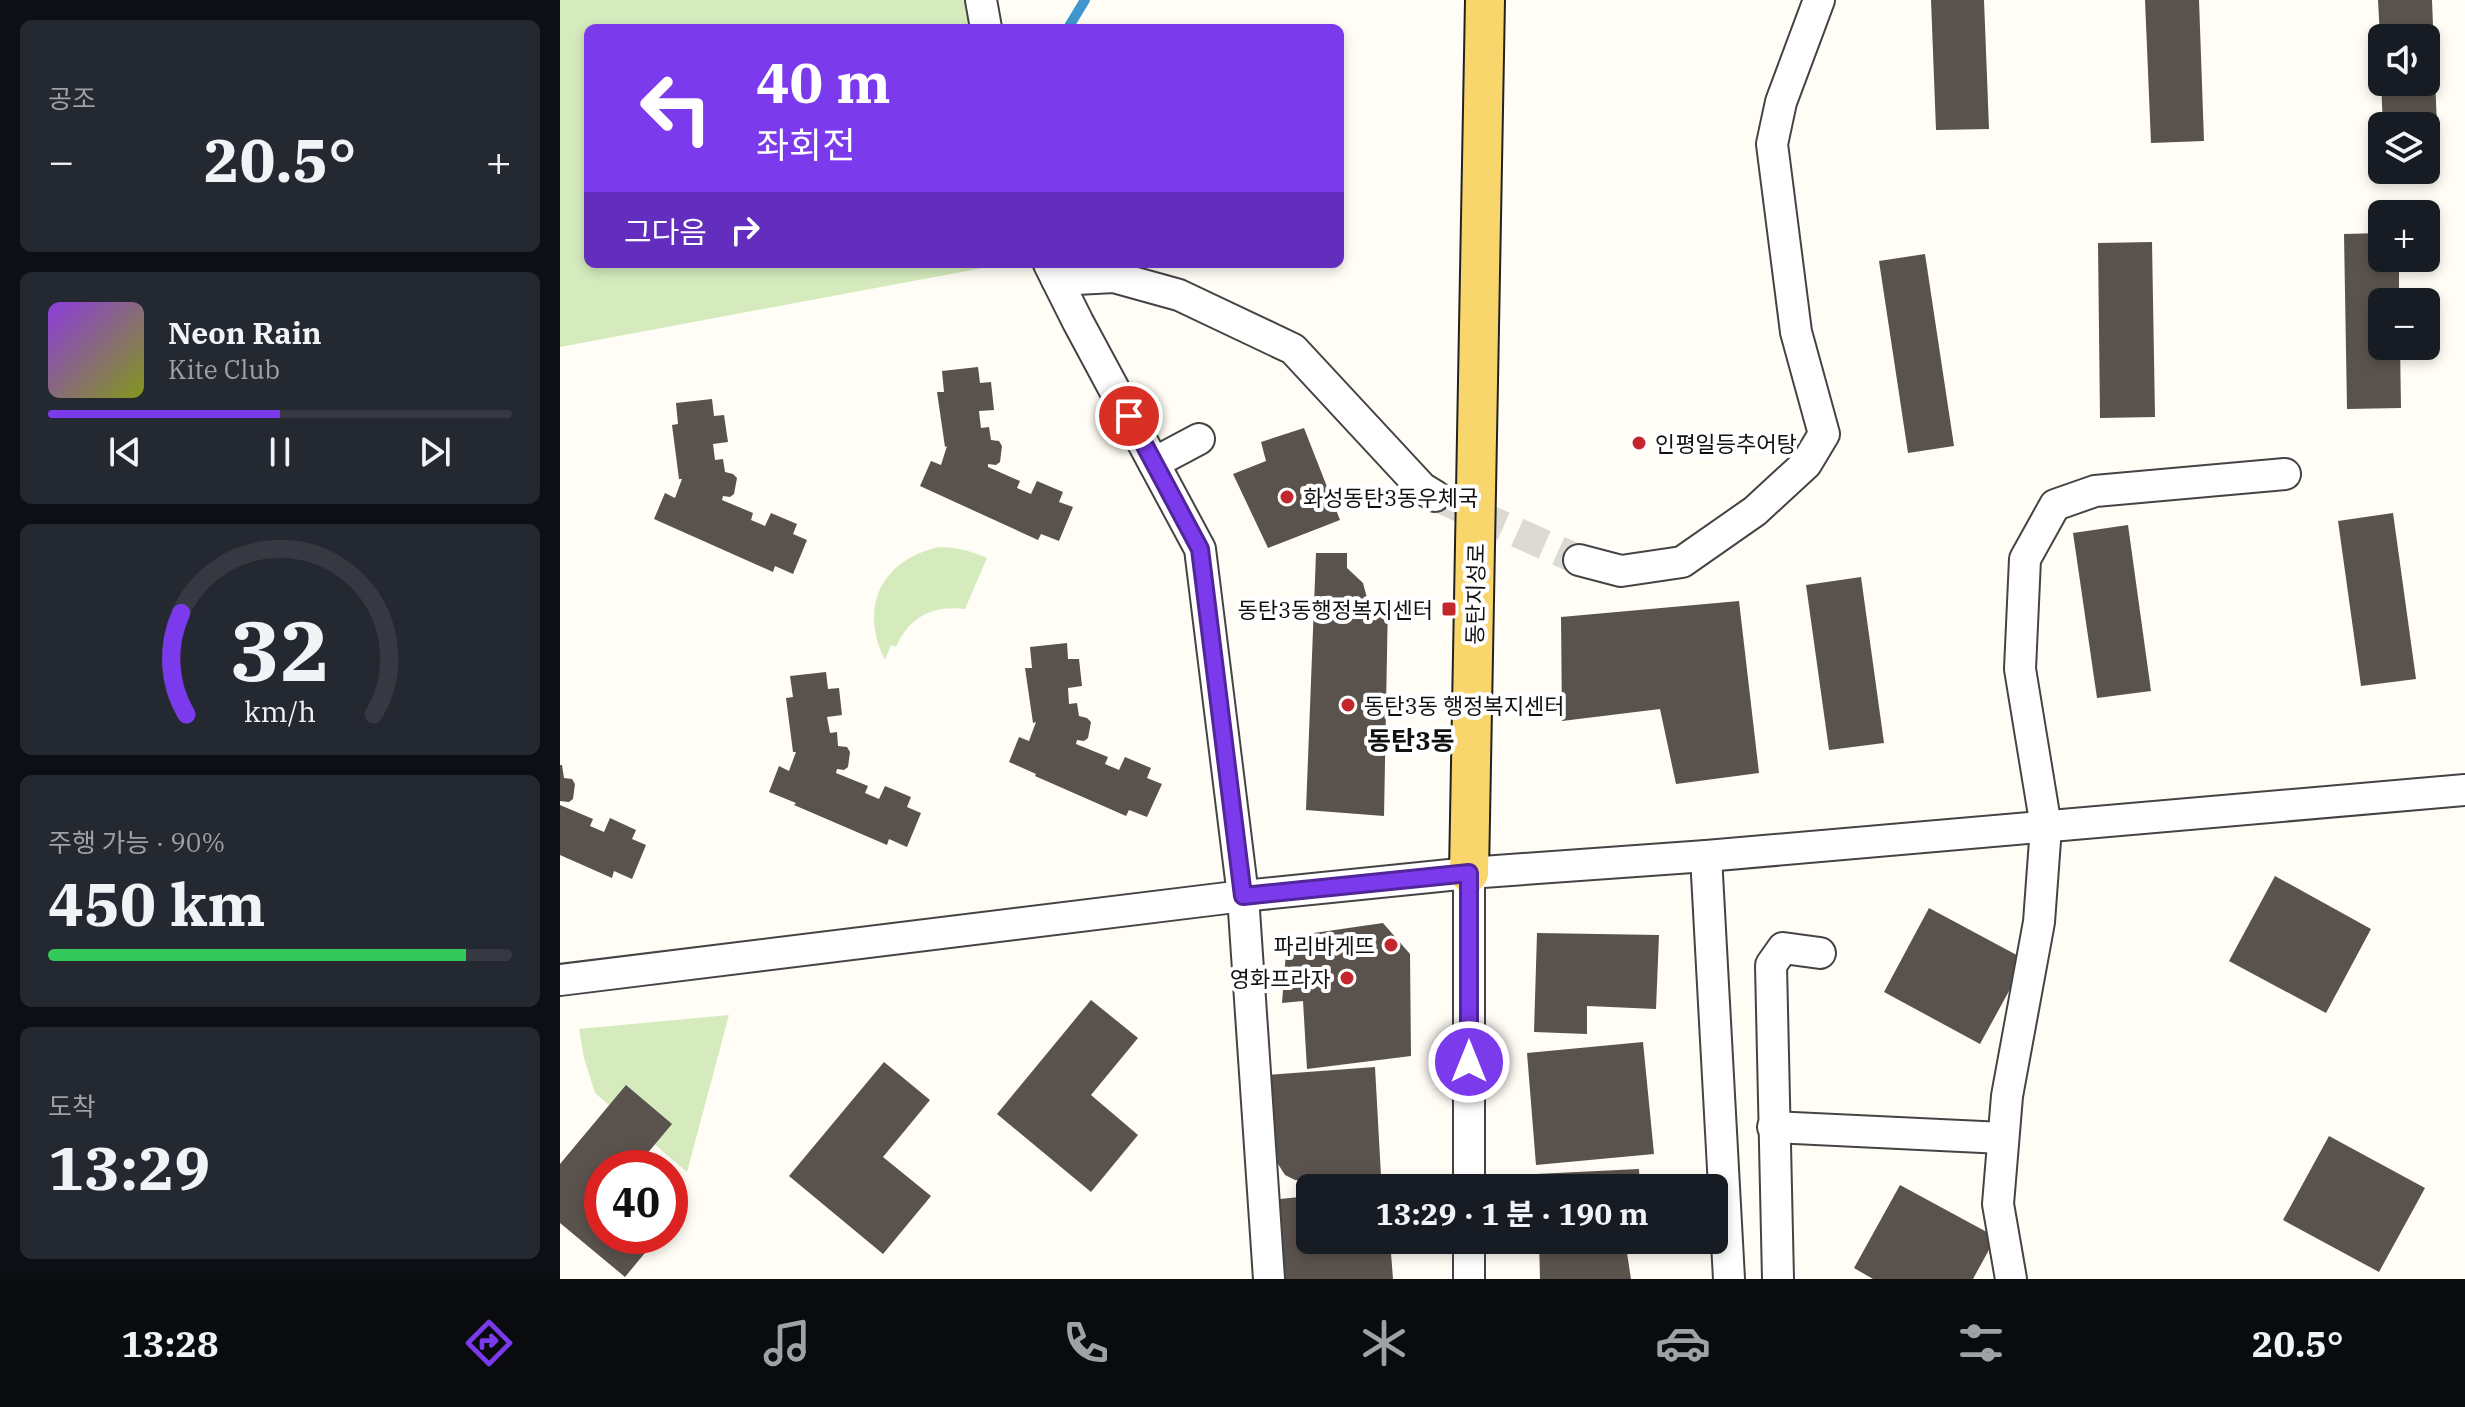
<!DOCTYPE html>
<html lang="ko">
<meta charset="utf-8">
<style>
body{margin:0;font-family:"IBM Plex Serif","Noto Sans KR",serif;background:#242831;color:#f1f3f6;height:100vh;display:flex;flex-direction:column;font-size:30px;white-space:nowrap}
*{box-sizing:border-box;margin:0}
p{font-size:26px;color:#9ea1a6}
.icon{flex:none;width:44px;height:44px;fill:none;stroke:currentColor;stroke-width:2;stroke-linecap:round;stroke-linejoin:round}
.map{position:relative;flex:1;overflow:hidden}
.side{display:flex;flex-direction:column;gap:20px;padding:20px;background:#0d0f14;width:560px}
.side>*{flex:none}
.guide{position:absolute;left:24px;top:24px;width:760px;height:244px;border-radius:12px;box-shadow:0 4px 12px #0003;background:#7c3aed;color:#fff;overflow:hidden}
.controls{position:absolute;left:1808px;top:24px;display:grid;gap:16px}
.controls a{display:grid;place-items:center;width:72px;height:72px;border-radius:12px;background:#171b24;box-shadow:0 4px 12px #0003;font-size:40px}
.speed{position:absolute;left:24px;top:1150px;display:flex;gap:16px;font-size:40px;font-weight:700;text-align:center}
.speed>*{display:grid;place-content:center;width:104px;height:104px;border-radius:50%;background:#171b24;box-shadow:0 4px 12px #0003;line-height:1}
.speed .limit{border:12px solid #d22;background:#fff;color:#111}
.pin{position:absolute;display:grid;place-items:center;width:68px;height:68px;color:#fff;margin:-34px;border:4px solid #fff;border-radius:50%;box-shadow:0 2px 8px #0007}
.me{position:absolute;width:88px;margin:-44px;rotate:0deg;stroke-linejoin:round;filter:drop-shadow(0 0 6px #0008)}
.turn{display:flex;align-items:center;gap:28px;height:168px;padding:0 40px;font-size:36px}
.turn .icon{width:104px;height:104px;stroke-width:2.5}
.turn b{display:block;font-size:56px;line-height:68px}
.then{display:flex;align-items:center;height:76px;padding:0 40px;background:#0003;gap:16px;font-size:30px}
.big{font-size:60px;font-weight:700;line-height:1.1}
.side .tile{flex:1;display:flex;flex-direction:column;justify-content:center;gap:12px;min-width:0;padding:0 28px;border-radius:12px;background:#242831}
.side .dial{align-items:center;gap:0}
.dial svg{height:208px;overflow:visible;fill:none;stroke:#363941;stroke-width:7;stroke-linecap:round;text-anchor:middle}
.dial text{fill:#f1f3f6;stroke:none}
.song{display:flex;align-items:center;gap:24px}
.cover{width:96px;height:96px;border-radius:12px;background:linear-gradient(135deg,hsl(270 70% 55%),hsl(70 70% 35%))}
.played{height:8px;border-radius:4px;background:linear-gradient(90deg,#7c3aed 50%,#363941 50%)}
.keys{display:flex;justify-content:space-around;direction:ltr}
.heat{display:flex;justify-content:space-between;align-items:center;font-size:44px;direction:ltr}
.charge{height:12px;border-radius:6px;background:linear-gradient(90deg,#34c759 90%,#363941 0)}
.trip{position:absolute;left:736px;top:1174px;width:432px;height:80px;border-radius:12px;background:#171b24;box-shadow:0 4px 12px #0003;font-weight:700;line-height:80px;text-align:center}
.dock{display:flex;height:128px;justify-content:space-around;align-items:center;background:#090b0e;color:#9ea1a6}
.dock .icon{width:56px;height:56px}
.dock .selected{color:#7c3aed}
.dock b{font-size:36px;color:#f1f3f6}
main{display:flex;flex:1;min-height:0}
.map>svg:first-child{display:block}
.green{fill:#d5ebbd}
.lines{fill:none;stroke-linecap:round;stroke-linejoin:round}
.stream{stroke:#3f96cf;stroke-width:10}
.building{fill:#5a524d}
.minor-tunnel{stroke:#dbdad3;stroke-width:30;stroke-dasharray:30 15;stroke-linecap:butt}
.minor-casing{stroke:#444;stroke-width:34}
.major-casing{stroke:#222;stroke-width:42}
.minor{stroke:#fff;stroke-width:30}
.major{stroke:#f9d66b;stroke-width:38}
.route-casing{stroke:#51269a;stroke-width:20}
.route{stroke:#7c3aed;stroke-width:14}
.poi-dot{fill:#c4262e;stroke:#fff;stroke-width:3}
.labels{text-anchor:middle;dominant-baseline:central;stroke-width:8;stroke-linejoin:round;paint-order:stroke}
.poi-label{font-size:22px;fill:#111;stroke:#fff;text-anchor:start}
.street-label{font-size:22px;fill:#111;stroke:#fff}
.quarter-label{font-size:26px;font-weight:bold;fill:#111;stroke:#fff}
</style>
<main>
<section class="side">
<div class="tile"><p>공조</p>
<div class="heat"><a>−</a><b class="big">20.5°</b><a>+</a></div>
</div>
<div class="tile">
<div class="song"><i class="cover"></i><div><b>Neon Rain</b><p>Kite Club</p></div></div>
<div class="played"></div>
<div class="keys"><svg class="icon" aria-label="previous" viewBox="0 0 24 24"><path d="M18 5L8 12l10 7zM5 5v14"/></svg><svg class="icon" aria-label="pause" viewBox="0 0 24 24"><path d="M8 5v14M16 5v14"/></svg><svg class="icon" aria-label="next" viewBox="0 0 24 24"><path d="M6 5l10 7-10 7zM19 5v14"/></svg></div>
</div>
<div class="tile dial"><svg viewBox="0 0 100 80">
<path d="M14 69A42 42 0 1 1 86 69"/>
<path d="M14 69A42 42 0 0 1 12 30" stroke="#7c3aed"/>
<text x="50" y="56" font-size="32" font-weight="700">32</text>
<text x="50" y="72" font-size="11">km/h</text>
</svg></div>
<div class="tile"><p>주행 가능 · 90%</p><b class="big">450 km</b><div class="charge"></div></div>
<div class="tile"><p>도착</p><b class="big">13:29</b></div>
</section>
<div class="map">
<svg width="1905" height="1279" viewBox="0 0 1905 1279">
<rect width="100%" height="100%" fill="#fffdf5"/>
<!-- green -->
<g class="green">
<polygon points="0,0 404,0 411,28 28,28 28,264 444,264 0,347"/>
<path d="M 379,547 C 397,547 411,551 427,558 L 405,609 C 373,605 349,617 336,647 L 331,645 L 325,660 C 299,607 321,560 379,547 Z"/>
<polygon points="169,1015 127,1172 35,1093 24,1058 19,1029"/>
</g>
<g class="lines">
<!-- stream -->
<polyline class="stream" points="508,28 525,0"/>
</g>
<!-- building -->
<g class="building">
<polygon points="1371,0 1424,0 1429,129 1376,130"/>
<polygon points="1585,0 1639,0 1644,141 1591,143"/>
<polygon points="1818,0 1872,0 1877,127 1823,126 1821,82 1866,82 1866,38 1820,38"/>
<polygon points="1822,233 1822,258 1839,258 1839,302 1822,302 1822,346 1840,346 1841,408 1787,409 1784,234"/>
<polygon points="1592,242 1595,417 1540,418 1538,243"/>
<polygon points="1365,254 1394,446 1348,453 1319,261"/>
<polygon points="418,367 420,383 431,382 434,410 419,411 421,428 429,427 431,440 439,441 442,446 440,462 436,465 428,464 428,467 460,481 457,488 471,494 477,481 503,492 499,502 513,507 499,541 481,534 478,540 360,486 371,461 381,465 387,446 385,447 377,392 384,392 382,371"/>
<polygon points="152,399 154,416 164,415 168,442 153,444 155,460 163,459 165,472 173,474 177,478 174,494 170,497 163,496 162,500 193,513 191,520 205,526 211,513 237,524 233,534 247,540 233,574 215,566 213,572 94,519 105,493 115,498 122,479 119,479 112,425 118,424 116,403"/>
<polygon points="744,428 780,520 708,548 673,474 706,461 701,442"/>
<polygon points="1833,513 1856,679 1801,686 1778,521"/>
<polygon points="1568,525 1591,691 1537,698 1513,533"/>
<polygon points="756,553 787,553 787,568 803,583 807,598 828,600 824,816 746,810"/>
<polygon points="1301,577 1324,743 1269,750 1246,585"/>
<polygon points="1179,601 1199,773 1116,784 1100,709 1002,721 1001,617"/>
<polygon points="507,643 508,659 519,659 522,686 508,688 509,704 517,703 519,716 527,718 531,722 528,738 524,741 517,740 516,744 548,757 545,764 559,770 565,757 591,768 587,778 602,784 587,817 569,810 566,816 475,776 476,774 449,762 459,737 469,741 476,722 473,723 465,668 472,668 470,647"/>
<polygon points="266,672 268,689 279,688 282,715 267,717 270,733 277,732 278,746 287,747 290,752 288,767 284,770 277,769 276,773 308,786 305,793 319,799 325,786 351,797 347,807 361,813 347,847 329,839 327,845 234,805 236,803 209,792 219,766 229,771 236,752 233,752 226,698 233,697 230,676"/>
<polygon points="0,765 2,765 4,778 12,779 15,784 13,799 9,802 0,801"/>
<polygon points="0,805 33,819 30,826 44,832 50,818 76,830 72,839 86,845 72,879 54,871 52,878 0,855"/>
<polygon points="1715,876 1811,929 1766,1013 1669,961"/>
<polygon points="1369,908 1466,960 1420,1044 1324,992"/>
<polygon points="823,923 850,954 851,1056 747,1069 743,1001 722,1003 726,952 747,934"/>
<polygon points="977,933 1099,935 1096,1009 1027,1006 1027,1034 974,1032"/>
<polygon points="531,1000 578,1038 531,1095 578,1135 531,1192 437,1114"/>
<polygon points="1083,1042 1094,1154 976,1165 967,1053"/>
<polygon points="324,1062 370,1100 323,1157 371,1196 323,1254 229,1176"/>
<polygon points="815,1067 821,1176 735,1180 725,1175 718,1164 708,1075"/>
<polygon points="66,1085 112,1124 75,1168 42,1168 42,1236 99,1236 65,1277 0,1223 0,1164"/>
<polygon points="1769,1136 1865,1188 1819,1272 1723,1220"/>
<polygon points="1079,1169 1080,1188 977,1188 976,1174"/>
<polygon points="1340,1185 1436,1237 1413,1279 1313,1279 1294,1268"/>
<polygon points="750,1196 750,1240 830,1240 833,1279 722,1279 720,1199"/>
<polygon points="979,1240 1065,1240 1071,1279 980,1279"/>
</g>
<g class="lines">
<!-- minor-tunnel -->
<polyline class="minor-tunnel" points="875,496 1019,560"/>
<!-- minor casing -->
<g class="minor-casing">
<g id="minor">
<polyline points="421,0 426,28"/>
<polyline points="489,264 518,322 640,549 683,896 709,1279"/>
<polyline points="497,280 554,277 619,295 733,349 862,488 875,496"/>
<polyline points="594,463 639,439"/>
<polyline points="1019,560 1061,571 1122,562 1195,511 1246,464 1264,434 1236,332 1212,144 1221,102 1259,0"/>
<polyline points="1146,856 1169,1279"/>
<polyline points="0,980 683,896 909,873 1146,856 1905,790"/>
<polyline points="1213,1127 1443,1138"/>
<polyline points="909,1188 909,873"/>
<polyline points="909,1279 909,1240"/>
<polyline points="1218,1279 1211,965 1223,948 1260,953"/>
<polyline points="1451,1279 1438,1204 1447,1096 1479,922 1486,827 1460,669 1465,559 1495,505 1535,491 1725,474"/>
</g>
</g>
<!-- major casing -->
<g class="major-casing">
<polyline id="major" points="909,873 925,0"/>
</g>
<!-- minor -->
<use href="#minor" class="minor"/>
<!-- major -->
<use href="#major" class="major"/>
</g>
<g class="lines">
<!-- route casing -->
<g class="route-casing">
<polyline id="route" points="569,416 640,549 683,896 909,873 909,1062"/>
</g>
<!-- route -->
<use href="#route" class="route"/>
</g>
<!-- markers -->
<g class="poi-dot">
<circle cx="1079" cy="443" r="8"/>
<circle cx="727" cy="497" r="8"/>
<rect x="881" y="601" width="16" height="16" rx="4"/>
<circle cx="788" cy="705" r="8"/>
<circle cx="831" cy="945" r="8"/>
<circle cx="787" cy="978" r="8"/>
</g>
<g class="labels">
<!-- poi labels -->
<g class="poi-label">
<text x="1095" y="443">인평일등추어탕</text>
<text x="743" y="497">화성동탄3동우체국</text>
<text x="873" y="609" text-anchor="end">동탄3동행정복지센터</text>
<text x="804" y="705">동탄3동 행정복지센터</text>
<text x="815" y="945" text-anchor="end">파리바게뜨</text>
<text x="771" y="978" text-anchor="end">영화프라자</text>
</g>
<!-- street labels -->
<g class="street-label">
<text transform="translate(915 594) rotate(-89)">동탄지성로</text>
</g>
<!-- quarter labels -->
<g class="quarter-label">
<text x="851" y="740">동탄3동</text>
</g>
</g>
</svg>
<div class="controls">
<a><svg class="icon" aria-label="sound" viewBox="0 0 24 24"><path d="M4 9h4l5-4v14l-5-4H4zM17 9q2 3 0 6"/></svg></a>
<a><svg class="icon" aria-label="layers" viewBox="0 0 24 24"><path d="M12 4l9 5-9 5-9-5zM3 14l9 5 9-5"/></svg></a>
<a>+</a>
<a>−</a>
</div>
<div class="speed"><div class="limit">40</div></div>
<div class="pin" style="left:569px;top:416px;background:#d93025"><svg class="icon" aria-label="arrive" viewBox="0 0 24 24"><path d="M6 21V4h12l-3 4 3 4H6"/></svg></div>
<svg class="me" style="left:909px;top:1062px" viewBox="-20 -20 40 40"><circle r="17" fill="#7c3aed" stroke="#fff" stroke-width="3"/><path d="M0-11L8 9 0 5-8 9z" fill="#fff"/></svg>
<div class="trip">13:29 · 1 분 · 190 m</div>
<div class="guide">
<div class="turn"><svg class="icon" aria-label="left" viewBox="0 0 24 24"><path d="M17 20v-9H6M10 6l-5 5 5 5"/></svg><div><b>40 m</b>좌회전</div></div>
<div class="then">그다음<svg class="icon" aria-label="right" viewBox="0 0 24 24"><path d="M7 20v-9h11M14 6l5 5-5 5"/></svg></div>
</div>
</div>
</main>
<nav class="dock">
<b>13:28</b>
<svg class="icon selected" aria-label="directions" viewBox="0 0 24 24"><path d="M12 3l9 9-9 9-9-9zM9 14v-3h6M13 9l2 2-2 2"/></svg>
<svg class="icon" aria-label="music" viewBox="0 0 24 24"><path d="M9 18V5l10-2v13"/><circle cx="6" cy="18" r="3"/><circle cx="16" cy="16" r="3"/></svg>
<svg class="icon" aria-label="phone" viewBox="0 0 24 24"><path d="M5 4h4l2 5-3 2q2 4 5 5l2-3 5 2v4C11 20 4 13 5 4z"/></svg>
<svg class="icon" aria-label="climate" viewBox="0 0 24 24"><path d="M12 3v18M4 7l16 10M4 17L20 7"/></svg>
<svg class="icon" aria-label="car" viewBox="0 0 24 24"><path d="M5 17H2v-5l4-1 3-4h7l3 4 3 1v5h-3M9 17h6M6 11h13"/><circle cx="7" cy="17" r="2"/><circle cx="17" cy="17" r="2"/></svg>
<svg class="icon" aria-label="filters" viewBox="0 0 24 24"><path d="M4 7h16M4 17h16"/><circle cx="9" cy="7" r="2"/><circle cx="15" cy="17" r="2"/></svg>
<b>20.5°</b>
</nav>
